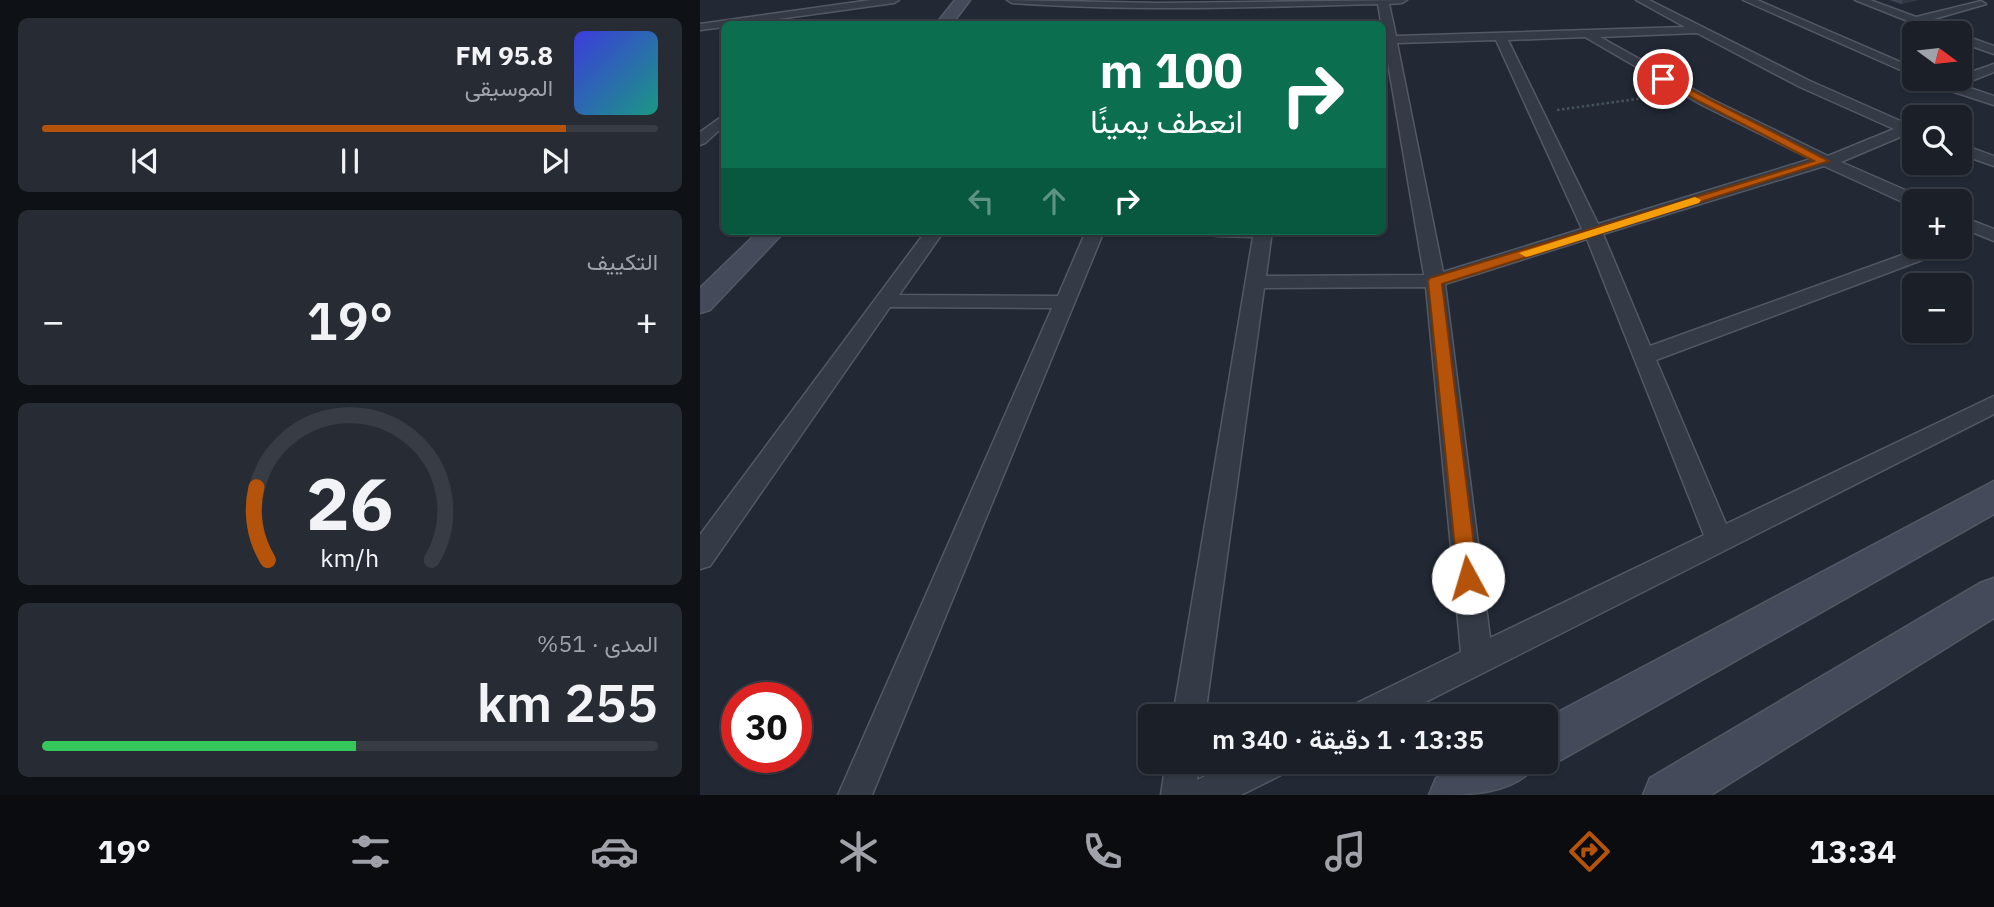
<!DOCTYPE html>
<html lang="ar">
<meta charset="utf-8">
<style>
body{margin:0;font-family:"IBM Plex Sans",Vazirmatn,sans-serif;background:#272c34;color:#f1f3f6;direction:rtl;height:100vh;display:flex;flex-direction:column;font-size:26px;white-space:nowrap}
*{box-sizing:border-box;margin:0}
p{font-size:23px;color:#9fa2a8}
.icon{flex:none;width:38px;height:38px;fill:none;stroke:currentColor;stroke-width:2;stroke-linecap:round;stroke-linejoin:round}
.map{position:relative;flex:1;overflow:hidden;direction:ltr}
.sheet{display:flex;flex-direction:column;gap:18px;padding:18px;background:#0e1116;width:700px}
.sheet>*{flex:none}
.banner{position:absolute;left:21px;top:21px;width:665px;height:214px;border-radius:10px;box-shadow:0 2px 5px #0004,0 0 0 2px #383d45;direction:rtl;background:#0b6e4f;color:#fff;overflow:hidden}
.needle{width:46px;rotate:105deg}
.fabs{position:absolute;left:1202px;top:21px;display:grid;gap:14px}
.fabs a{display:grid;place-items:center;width:70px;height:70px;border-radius:10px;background:#1a1f28;box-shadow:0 2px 5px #0004,0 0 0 2px #383d45;font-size:35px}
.speed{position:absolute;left:21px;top:682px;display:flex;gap:14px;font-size:35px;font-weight:700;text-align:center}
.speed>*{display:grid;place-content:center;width:91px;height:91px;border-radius:50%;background:#1a1f28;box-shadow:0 2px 5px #0004,0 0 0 2px #383d45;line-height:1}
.speed .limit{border:10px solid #d22;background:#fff;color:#111}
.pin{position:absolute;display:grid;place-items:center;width:60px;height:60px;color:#fff;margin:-30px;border:4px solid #fff;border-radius:50%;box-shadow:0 2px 7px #0007}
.me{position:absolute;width:77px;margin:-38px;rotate:354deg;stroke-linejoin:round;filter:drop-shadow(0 0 5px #0008)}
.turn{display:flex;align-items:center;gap:24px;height:147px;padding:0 28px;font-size:32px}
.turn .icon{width:91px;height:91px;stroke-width:2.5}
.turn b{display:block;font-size:49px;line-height:60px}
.lanes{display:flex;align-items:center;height:66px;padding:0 28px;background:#0003;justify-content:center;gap:35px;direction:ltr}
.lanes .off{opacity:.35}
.big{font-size:52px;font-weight:600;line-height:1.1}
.sheet .card{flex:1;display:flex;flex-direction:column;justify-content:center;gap:10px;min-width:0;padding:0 24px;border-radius:10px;background:#272c34}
.sheet .dial{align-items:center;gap:0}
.dial svg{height:182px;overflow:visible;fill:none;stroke:#383d45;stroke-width:7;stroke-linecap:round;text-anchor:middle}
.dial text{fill:#f1f3f6;stroke:none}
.song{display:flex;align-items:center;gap:21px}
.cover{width:84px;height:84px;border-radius:10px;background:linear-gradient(135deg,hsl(240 70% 55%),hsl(170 70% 35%))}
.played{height:7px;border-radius:4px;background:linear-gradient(90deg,#b45309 85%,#383d45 85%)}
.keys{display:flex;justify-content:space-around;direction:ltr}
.heat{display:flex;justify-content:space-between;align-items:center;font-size:38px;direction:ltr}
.charge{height:10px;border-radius:5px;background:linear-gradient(90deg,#34c759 51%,#383d45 0)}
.trip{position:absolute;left:438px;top:704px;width:420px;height:70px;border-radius:10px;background:#1a1f28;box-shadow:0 2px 5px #0004,0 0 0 2px #383d45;font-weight:600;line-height:70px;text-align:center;direction:rtl}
.dock{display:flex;height:112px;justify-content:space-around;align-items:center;background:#0a0c10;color:#9fa2a8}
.dock .icon{width:49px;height:49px}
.dock .selected{color:#b45309}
.dock b{font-size:32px;color:#f1f3f6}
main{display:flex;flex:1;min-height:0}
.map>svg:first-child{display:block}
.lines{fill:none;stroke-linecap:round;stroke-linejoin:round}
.street-casing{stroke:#535964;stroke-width:3}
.secondary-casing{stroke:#535964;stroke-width:3}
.path{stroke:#455458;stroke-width:2.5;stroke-dasharray:2.5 2.5;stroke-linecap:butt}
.street{fill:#353b46;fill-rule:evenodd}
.secondary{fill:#444a59;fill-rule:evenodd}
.wall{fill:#3e4552}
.shaded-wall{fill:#323842}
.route{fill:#b45309;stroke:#753606;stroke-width:2}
.slow{fill:#f59e0b}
</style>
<main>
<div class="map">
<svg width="1294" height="795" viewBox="0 0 1294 795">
<rect width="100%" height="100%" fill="#222935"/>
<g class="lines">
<!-- street casing -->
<g class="street-casing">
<g id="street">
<polygon points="171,0 199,0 194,3 43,24 24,24 24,27 0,30 0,24"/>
<path d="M 307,0 L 458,3 L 707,0 L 702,3 L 689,4 L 696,36 L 985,27 L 936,0 L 949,0 L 1110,81 L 1214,127 L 1214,136 L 1207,134 L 1141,162 L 1221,197 L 1223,201 L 1214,201 L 1214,206 L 1209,205 L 1124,166 L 903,234 L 950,346 L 1224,247 L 1249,247 L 1246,251 L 956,360 L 1026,524 L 1294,396 L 1294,414 L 698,716 L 648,716 L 653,705 L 761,652 L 726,287 L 564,288 L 505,716 L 473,716 L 553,237 L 516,236 L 507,231 L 572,231 L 566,276 L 724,275 L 678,4 C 556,7 434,12 312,3 ZM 997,33 L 1100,87 L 1194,129 L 1128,156 L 1011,99 L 900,37 ZM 885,37 L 1002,105 L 1111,159 L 898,224 L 808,40 ZM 796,40 L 882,229 L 743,272 L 697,43 ZM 887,239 L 1004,535 L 790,638 L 745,284 Z"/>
<polygon points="1043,0 1057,0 1214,68 1214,76"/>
<polygon points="1155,0 1170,0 1216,17 1281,1 1286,4 1227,21 1254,33 1238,33"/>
<polygon points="1260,34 1294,46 1294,54 1260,42"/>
<polygon points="1294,64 1294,72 1261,85 1294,96 1294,105 1242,88 1225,79 1260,79 1260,76"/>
<polygon points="24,115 24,126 5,143 0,145 0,132"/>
<polygon points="1260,144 1294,156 1294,166 1260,154"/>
<polygon points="1260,216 1294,229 1294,241 1260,227"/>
<polygon points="226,231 244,231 199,295 358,296 386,231 404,231 172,795 138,795 352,308 190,307 10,566 0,569 0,535"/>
<polygon points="466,761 500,761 497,780 536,761 590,761 585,773 541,795 461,795"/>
</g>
</g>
<!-- secondary casing -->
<g class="secondary-casing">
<g id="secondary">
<polygon points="255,0 270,0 252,24 236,24"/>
<polygon points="59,231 85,231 10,310 0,313 0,288"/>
<path d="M 1294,481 L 1294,514 L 861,760 L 845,767 L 836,763 C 819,795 766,795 729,795 L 736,778 L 767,761 L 845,761 L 845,719 Z"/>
<polygon points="1294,578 1294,618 1011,795 943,795 950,778 1280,583"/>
</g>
</g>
<!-- path -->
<polyline class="path" points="857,110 959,96"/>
<!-- street -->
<use href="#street" class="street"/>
<!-- secondary -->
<use href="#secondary" class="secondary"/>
</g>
<!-- wall -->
<polygon class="wall" points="1189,0 1218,0 1201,4"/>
<!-- shaded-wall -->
<polygon class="shaded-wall" points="1203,0 1218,0 1201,4"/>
<!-- route -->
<polygon class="route" points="960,77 966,77 1129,161 742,284 778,578 775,584 768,587 761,584 758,578 728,281 730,278 1114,161 960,81"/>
<!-- slow -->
<polygon class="slow" points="995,197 1001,200 999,203 830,256 826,257 819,253"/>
</svg>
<div class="fabs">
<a><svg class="needle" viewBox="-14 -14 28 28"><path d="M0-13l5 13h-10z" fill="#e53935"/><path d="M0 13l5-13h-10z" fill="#9fa2a8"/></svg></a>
<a><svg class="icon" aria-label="search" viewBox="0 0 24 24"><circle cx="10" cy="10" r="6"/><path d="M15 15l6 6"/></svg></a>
<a>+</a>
<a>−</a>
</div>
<div class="speed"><div class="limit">30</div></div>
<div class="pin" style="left:963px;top:79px;background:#d93025"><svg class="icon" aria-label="arrive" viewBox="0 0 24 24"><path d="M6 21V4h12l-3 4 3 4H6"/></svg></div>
<svg class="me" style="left:768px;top:578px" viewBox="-20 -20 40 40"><circle r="19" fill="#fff"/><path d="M0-13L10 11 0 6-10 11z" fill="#b45309"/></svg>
<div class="trip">13:35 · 1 دقيقة · 340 m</div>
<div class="banner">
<div class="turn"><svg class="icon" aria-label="right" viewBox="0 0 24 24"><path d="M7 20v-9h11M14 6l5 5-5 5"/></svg><div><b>100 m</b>انعطف يمينًا</div></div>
<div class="lanes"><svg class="icon off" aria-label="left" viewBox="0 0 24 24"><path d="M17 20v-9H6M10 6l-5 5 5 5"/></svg><svg class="icon off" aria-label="ahead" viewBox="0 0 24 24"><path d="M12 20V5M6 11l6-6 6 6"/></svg><svg class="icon" aria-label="right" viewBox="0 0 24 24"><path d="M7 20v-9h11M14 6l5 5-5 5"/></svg></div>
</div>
</div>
<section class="sheet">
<div class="card">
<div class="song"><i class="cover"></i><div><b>95.8 FM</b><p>الموسيقى</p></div></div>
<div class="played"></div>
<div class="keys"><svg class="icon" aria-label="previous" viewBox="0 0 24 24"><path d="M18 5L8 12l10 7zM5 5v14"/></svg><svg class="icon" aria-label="pause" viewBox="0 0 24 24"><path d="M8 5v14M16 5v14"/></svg><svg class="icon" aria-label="next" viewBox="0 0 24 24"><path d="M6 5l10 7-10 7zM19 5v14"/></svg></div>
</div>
<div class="card"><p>التكييف</p>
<div class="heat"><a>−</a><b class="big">19°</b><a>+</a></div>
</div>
<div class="card dial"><svg viewBox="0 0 100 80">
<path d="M14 69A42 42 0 1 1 86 69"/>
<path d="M14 69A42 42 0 0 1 9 37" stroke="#b45309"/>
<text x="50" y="56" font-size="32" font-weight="700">26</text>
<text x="50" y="72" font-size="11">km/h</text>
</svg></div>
<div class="card"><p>المدى · 51%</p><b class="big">255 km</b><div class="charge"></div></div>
</section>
</main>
<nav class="dock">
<b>13:34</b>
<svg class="icon selected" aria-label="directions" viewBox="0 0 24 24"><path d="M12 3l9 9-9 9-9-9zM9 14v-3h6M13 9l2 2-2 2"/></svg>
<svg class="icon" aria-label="music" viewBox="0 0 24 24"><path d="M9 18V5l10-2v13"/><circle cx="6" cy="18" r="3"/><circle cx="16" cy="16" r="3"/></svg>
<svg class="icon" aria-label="phone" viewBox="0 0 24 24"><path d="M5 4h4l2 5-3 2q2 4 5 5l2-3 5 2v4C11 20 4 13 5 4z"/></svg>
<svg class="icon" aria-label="climate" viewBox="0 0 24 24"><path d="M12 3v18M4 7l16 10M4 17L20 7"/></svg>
<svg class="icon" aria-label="car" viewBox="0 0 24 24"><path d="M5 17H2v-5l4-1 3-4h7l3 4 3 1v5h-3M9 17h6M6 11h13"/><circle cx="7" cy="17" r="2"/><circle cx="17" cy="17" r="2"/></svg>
<svg class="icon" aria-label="filters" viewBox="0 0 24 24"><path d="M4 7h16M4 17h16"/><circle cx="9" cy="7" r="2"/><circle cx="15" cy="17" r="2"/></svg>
<b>19°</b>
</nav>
